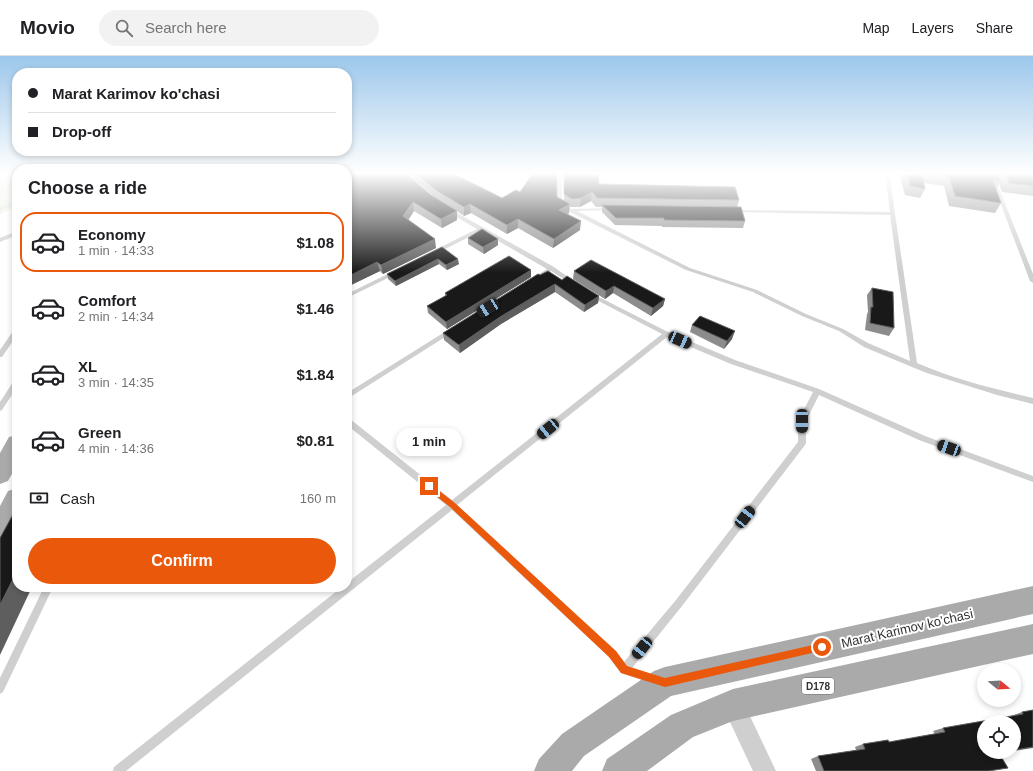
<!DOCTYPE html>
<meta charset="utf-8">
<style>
:root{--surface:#fff;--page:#f2f2f2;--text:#202124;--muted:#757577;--line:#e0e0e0;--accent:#ea580c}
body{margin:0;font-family:Helvetica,sans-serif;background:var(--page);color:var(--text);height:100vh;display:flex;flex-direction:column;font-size:15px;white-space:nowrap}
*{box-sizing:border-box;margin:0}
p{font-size:13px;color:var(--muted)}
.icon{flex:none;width:22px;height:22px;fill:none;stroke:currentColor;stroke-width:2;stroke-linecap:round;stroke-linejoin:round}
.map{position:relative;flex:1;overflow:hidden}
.side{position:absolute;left:12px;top:108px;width:340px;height:428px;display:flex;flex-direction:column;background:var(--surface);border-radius:16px;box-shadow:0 2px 6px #0003}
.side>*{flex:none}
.top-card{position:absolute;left:12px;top:12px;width:340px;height:88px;border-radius:16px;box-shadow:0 2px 6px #0003;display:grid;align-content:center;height:88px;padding:0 16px;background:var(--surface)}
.needle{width:26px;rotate:108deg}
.buttons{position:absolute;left:977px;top:607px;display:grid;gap:8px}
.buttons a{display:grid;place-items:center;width:44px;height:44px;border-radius:50%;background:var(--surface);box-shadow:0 2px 6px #0003;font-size:20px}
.end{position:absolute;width:18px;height:18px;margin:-9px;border:5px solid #ea580c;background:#fff;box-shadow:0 0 0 2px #fff}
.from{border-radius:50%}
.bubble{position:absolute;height:28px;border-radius:14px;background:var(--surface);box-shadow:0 2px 6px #0003;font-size:13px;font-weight:700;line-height:28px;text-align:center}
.car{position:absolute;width:12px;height:24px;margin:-12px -6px;border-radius:5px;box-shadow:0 0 3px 1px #0007;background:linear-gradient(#222 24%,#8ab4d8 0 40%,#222 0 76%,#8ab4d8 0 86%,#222 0)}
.top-card b{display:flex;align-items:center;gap:14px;height:38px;font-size:15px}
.top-card b+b{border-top:1px solid var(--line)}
.top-card i{width:10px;height:10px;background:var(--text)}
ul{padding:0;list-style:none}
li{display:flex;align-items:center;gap:12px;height:60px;margin:0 8px 6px;padding:0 8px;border:2px solid transparent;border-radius:16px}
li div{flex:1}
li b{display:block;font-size:15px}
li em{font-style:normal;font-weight:700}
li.selected{border-color:var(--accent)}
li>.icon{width:36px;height:36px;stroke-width:1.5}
h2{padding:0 16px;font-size:18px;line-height:48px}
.pay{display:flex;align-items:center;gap:10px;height:44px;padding:0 16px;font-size:15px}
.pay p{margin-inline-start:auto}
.button{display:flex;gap:8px;margin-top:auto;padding:8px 16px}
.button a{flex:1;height:46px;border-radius:24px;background:var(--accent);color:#fff;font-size:16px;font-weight:700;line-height:46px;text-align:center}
header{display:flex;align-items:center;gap:24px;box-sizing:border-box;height:56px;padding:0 20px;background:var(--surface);border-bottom:1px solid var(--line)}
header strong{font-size:19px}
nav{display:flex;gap:22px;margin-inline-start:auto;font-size:14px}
.search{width:280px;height:36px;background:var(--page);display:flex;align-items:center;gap:10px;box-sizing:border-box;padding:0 14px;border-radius:22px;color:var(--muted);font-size:15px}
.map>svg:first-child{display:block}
.green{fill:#e8efdf}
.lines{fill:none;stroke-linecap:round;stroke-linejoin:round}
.path{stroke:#cfcfcf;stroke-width:2;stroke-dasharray:1.5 1.5;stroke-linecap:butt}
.service{fill:#cfcfcf;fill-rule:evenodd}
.minor{fill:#cfcfcf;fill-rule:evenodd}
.primary{fill:#aaa;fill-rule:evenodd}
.wall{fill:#8c8c8c}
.shaded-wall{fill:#5e5e5e}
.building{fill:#191919;stroke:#5e5e5e}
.route{fill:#ea580c}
.labels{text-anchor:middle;stroke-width:4;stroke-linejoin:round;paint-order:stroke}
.shield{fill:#fff;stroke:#707070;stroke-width:1}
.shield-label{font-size:10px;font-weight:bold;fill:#323232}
.near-street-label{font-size:13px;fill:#323232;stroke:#fff}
</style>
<header>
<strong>Movio</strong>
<div class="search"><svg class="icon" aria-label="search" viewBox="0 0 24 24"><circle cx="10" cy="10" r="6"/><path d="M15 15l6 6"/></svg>Search here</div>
<nav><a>Map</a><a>Layers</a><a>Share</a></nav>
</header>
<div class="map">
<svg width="1033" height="715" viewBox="0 0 1033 715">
<rect width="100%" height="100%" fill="#fff"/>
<path class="green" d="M0,117H17V151L0,158Z"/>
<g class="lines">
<path class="path" d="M0,153L17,146"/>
<path class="service" d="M558,117H562V148L571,153L612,152V153L610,154L577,155L690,212L757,234L806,258L843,273L868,287L910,305L890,159L733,156L731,155L733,154L890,156L885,117H889L917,307C954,323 994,333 1033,342V348L997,339L927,317L912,311L864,291L839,275L802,260L753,236L686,214L558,150Z
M989,117H993L1033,218V227L1030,225Z
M448,154H452L554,211L575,226L574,227H570L551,215L534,226H530V224L547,213L481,175L437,197H433V195L477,173L448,156Z
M17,175V179L0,186V182Z
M396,214L398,215V217L347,242V238Z
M591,237L668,276L735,304L819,333L925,380L1033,420V426L919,384L819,339L806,365V387L805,389L682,550L632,612L657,620L659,623L657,626L654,628L621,617L609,601L452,454L126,715H113L114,711L342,531H347V527L446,449L347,369V362L350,363L452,444L662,278L589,240V238ZM667,281L731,308L813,336L798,365V386L676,544L624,606L615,595L457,449Z
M17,274V279L2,301H0V294L13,275Z
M448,274H450L453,276L347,343V337Z
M15,323H17V331L2,354L0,355V346Z
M44,531H53L3,636L0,638V622Z"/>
<path class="minor" d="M733,638L741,641L776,715H753L722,649L725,641Z"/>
<path class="primary" d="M17,379V409L8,425L0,428V397L9,381Z
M17,432V468L9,483L0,487V450L8,435Z
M1033,530V558L671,640L584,700L572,715H534L539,703L562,678L654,615L665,611Z
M1033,568V598L733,665L693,681L647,715H602L607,703L671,659L733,633Z"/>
</g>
<path class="wall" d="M347,117H405L431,139L437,143L406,117H452L502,142L520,136L532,120L524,118V117H557V141L564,145V117H598L599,128L739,144L737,151L745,165L743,172L662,171V170L615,169L602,156V151H596L591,145L580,151H571L569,150V157L568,158L580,174L553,192L518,172L507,178L471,157L464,160L457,155V164L442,172L414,155L408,164L436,192L383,218L380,215L347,231Z
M899,117H1033V140L1002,136L999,128L996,132L1001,147L995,157L949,150L944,130L924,127L925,133L920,142L905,139Z
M468,182L498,183V189L484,198L468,188Z
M442,191L459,208L447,214L439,208L396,230L388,223L387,218Z
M531,214V221L447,273L428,257L427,250L445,240V237Z
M574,215L665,243L663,250L651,260L613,237L605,243L573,223Z
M540,219L562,224L599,240L598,247L584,256L555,236L501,268L460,297L444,284L443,277Z
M872,232L894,272L889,280L865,274L867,258L868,256L867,239Z
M692,269L732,283L724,293L690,276Z
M1033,654V692L1014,695V666L984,696H1009L999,698L1008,712L991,715H816L811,703L818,700L856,694L855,691L863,688L889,686L935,678L933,675L943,672L1011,660L1022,656Z"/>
<path class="shaded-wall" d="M592,136L591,145L580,151L581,142Z
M413,146L414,155L405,169L403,160Z
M470,148L471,157L464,160V151Z
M570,148L569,157L559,163V154Z
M457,155V164L442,172L441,163Z
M518,163V172L507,178V169Z
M581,165L580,174L553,192L554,183Z
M435,183L436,192L383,218L381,209Z
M498,183V189L484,198L483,191Z
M438,203L439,208L396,230L395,225Z
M458,203L459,208L447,214L446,209Z
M377,206L380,215L347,231V221Z
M531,214V221L447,273L446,266Z
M555,228V236L501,268L460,297L459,289L500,261Z
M614,230L613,237L605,243L606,235Z
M599,240L598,247L584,256L585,249Z
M665,243L663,250L651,260L653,252Z
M735,275L732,283L724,293L727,285Z
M17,515V531H32L0,599V549Z"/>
<path class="building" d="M347,117L380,118L386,117H405L431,139L457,155L441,163L413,146L403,160L435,183L381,209L377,206L347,221V132L350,130L347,131Z
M415,117H452L502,142L516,134L520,136L533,117H557V141L570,148L559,154L581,165L554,183L518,163L507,169L470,148L464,151L437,135Z
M564,117H598L599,128L735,131L739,144L597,142L592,136L581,142L572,143L564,138Z
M907,117H922L925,133L910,130Z
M924,117H997L1001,125L993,124L1001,147L955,140L949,121Z
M1005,117H1033V130L1009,127Z
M602,149L741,151L745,165L664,164V162H616Z
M482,173L498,183L483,191L468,182Z
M442,191L458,203L446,209L438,203L395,225L387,218Z
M509,200L531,214L446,266L427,250L447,239L445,237Z
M591,204L665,243L653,252L614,230L606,235L574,215Z
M548,215L562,224L567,220L599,240L585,249L555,228L500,261L459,289L443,277L538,218L540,219Z
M872,232L893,236L894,272L870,267L871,251H873Z
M700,260L735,275L727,285L692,269Z
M17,451V515L0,549V482Z
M1033,654V691L1014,694V666H984V696H1005L999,697L1008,712L988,715H824L818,700L865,693L863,688L888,684L889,686L945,676L943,672L1023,658L1022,656Z"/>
<linearGradient id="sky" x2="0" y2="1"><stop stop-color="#9cc7eb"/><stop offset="0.54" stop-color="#fff"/><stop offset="1" stop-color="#fff" stop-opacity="0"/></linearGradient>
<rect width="1033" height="217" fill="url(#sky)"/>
<path class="route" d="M429,427L455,447L616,595L627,610L665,622L822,587L825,588L826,591L825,594L665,631L621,617L609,601L450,451L426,432L425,430Z"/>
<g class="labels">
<rect class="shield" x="802" y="622" width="32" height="16" rx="3"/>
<g class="shield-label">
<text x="818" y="634">D178</text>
</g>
<g class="near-street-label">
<text transform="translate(907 572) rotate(-13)" y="5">Marat Karimov ko'chasi</text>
</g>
</g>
</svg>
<div class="buttons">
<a><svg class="needle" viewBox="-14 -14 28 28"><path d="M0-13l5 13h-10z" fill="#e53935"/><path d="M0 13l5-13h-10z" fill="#757577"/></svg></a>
<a><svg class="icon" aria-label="locate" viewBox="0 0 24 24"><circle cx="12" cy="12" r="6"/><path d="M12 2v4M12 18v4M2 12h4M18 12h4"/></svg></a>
</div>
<i class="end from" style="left:822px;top:591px"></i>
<i class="end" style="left:429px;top:430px"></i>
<div class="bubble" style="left:396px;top:372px;width:66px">1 min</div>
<i class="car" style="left:488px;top:252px;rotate:238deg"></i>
<i class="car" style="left:680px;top:284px;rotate:114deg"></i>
<i class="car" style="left:802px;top:365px;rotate:180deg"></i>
<i class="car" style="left:548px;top:373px;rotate:231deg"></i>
<i class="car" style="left:949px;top:392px;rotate:290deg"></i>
<i class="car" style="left:745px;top:461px;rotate:38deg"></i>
<i class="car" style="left:642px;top:592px;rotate:219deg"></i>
<div class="top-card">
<b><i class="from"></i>Marat Karimov ko'chasi</b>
<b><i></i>Drop-off</b>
</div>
<section class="side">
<h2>Choose a ride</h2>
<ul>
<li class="selected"><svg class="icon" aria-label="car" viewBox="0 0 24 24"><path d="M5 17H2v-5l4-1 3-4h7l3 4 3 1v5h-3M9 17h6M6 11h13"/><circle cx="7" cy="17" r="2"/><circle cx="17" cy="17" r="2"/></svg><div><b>Economy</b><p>1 min · 14:33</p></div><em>$1.08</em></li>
<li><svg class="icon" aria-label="car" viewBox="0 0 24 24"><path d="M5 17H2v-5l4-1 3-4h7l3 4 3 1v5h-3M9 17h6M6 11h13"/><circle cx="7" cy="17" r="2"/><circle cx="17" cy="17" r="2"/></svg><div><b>Comfort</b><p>2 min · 14:34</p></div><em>$1.46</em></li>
<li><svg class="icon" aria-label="car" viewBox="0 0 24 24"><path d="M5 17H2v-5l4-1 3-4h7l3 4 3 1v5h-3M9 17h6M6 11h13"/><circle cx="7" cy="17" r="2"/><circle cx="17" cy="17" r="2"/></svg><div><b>XL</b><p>3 min · 14:35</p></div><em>$1.84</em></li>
<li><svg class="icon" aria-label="car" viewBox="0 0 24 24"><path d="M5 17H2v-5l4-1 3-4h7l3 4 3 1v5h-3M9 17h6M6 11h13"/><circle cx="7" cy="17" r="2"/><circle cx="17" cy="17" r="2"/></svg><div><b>Green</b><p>4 min · 14:36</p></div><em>$0.81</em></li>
</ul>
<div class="pay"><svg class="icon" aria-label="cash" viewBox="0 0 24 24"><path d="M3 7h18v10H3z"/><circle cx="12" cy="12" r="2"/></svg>Cash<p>160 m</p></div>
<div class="button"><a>Confirm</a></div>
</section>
</div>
